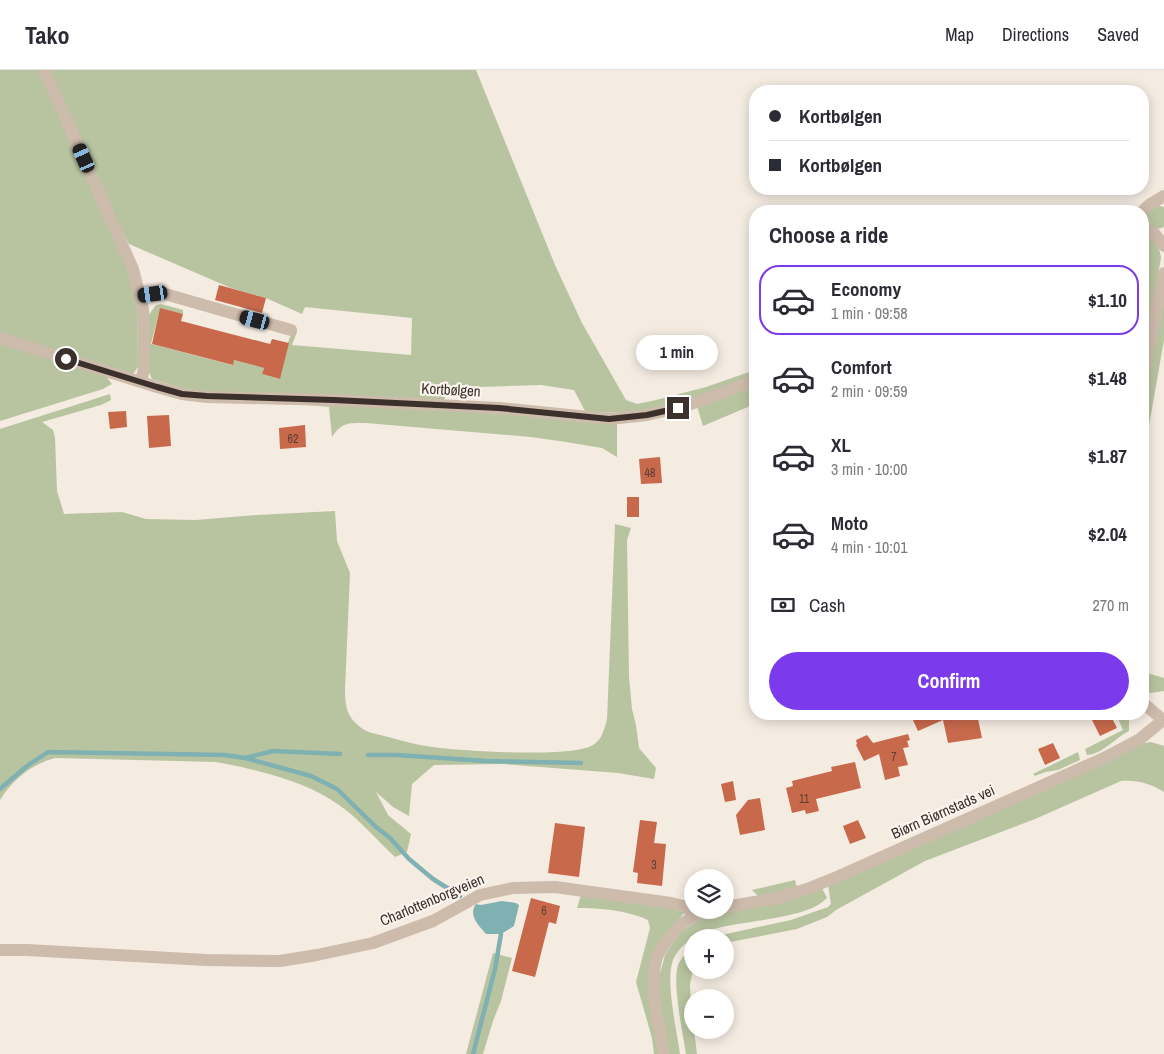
<!DOCTYPE html>
<meta charset="utf-8">
<style>
:root{--surface:#fff;--page:#f2f2f3;--text:#2b2b33;--muted:#7c7c81;--line:#e1e1e2;--accent:#7c3aed}
body{margin:0;font-family:"Archivo Narrow",sans-serif;background:var(--page);color:var(--text);height:100vh;display:flex;flex-direction:column;font-size:19px;white-space:nowrap}
*{box-sizing:border-box;margin:0}
p{font-size:16px;color:var(--muted)}
.icon{flex:none;width:28px;height:28px;fill:none;stroke:currentColor;stroke-width:2;stroke-linecap:round;stroke-linejoin:round}
.map{position:relative;flex:1;overflow:hidden}
.panel{position:absolute;left:749px;top:135px;width:400px;height:515px;display:flex;flex-direction:column;background:var(--surface);border-radius:20px;box-shadow:0 2px 12px #0003}
.panel>*{flex:none}
.hud{position:absolute;left:749px;top:15px;width:400px;height:110px;border-radius:20px;box-shadow:0 2px 12px #0003;display:grid;align-content:center;height:110px;padding:0 20px;background:var(--surface)}
.buttons{position:absolute;left:684px;top:799px;display:grid;gap:10px}
.buttons a{display:grid;place-items:center;width:50px;height:50px;border-radius:50%;background:var(--surface);box-shadow:0 2px 12px #0003;font-size:25px}
.end{position:absolute;width:22px;height:22px;margin:-11px;border:6px solid #3b302b;background:#fff;box-shadow:0 0 0 2px #fff}
.from{border-radius:50%}
.bubble{position:absolute;height:35px;border-radius:18px;background:var(--surface);box-shadow:0 2px 12px #0003;font-size:16px;font-weight:700;line-height:35px;text-align:center}
.car{position:absolute;width:15px;height:30px;margin:-15px -8px;border-radius:6px;box-shadow:0 0 4px 1px #0007;background:linear-gradient(#222 24%,#8ab4d8 0 40%,#222 0 76%,#8ab4d8 0 86%,#222 0)}
.hud b{display:flex;align-items:center;gap:18px;height:48px;font-size:19px}
.hud b+b{border-top:1px solid var(--line)}
.hud i{width:12px;height:12px;background:var(--text)}
ul{padding:0;list-style:none}
li{display:flex;align-items:center;gap:15px;height:70px;margin:0 10px 8px;padding:0 10px;border:2px solid transparent;border-radius:20px}
li div{flex:1}
li b{display:block;font-size:19px}
li em{font-style:normal;font-weight:700}
li.current{border-color:var(--accent)}
li>.icon{width:45px;height:45px;stroke-width:1.5}
h2{padding:0 20px;font-size:22px;line-height:60px}
.pay{display:flex;align-items:center;gap:12px;height:55px;padding:0 20px;font-size:19px}
.pay p{margin-inline-start:auto}
.primary-button{display:flex;gap:10px;margin-top:auto;padding:10px 20px}
.primary-button a{flex:1;height:58px;border-radius:30px;background:var(--accent);color:#fff;font-size:20px;font-weight:700;line-height:58px;text-align:center}
header{display:flex;align-items:center;gap:30px;box-sizing:border-box;height:70px;padding:0 25px;background:var(--surface);border-bottom:1px solid var(--line)}
header strong{font-size:24px}
nav{display:flex;gap:28px;margin-inline-start:auto;font-size:18px}
.map>svg:first-child{display:block}
.green{fill:#b8c4a0}
.water{fill:#7fb0b2}
.lines{fill:none;stroke-linecap:round;stroke-linejoin:round}
.stream{stroke:#7fb0b2;stroke-width:4.5}
.building{fill:#c8694b}
.minor{stroke:#cdbbac;stroke-width:12}
.route{stroke:#3b302b;stroke-width:6}
.labels{text-anchor:middle;stroke-width:4.5;stroke-linejoin:round;paint-order:stroke}
.number-label{font-size:12px;fill:#5e3e33}
.street-label{font-size:15px;fill:#3b302b;stroke:#fbf5ee}
</style>
<header>
<strong>Tako</strong>
<nav><a>Map</a><a>Directions</a><a>Saved</a></nav>
</header>
<div class="map">
<svg width="1164" height="984" viewBox="0 0 1164 984">
<rect width="100%" height="100%" fill="#f4ebe1"/>
<path class="green" d="M0,0H41L120,176L137,227L138,297L133,304L0,264Z
M47,0H476L555,195L582,253L626,330L637,334L656,330L706,317L755,300V306L709,324L637,342L586,343L574,320L541,315L449,318L447,319L444,331L197,323L152,309L149,302L147,247L156,235L161,234L183,240V244L160,239L151,274L232,295L234,290L264,298L262,304L279,309L289,269L293,262H297L292,275L411,285L412,248L305,237L302,244L266,228L231,218L129,174L113,145Z
M1156,135L1164,137V157C1153,162 1145,154 1147,143Z
M1143,163C1153,168 1160,176 1161,188L1143,285Z
M1164,220V270L1143,390V332Z
M0,272L105,305L112,314L103,319L0,351Z
M755,315V334L703,356L697,336Z
M110,324L111,330L101,335L42,352L53,360L55,368L57,421L64,444L122,442L146,449L196,450L257,445L335,441L337,471L350,503L345,619C345,637 347,648 363,659C368,663 378,664 384,666C403,671 421,676 440,678C467,681 573,688 593,675C602,670 604,659 607,650L615,454L631,458L627,470L629,607L632,639L636,655L639,678L656,698L654,709L618,703L503,694L434,695L412,714L409,746L393,737L376,722L388,745L411,764L407,782L395,787C378,771 358,748 339,735C306,711 255,699 216,692L55,688C32,694 12,710 0,730V359Z
M307,335L397,336L617,353V387L602,378L566,372L531,367L366,353C348,353 342,352 332,367L329,337Z
M1142,600L1147,603L1164,608V621L1151,623L1143,620Z
M1116,644H1129V661C1115,668 1103,684 1087,685L1085,679L1123,660Z
M1151,672L1164,676V722C1149,713 1138,710 1121,711L1035,749L925,791L836,840L827,847L797,859L725,873V868H708L791,850L828,837L831,834L828,815L1145,673Z
M1078,682L1080,690L1058,700L1045,702L1035,706L1033,704Z
M795,810L797,818L759,827L752,820Z
M822,818L827,828C817,839 798,843 785,846C759,852 732,853 707,861C693,866 679,876 673,890C665,911 677,961 680,984H669L661,944L658,911L665,885L678,864L703,847L738,840Z
M581,825L668,835L684,843L656,878L659,984H654L652,968L636,912L650,858L648,850C626,840 600,838 577,838Z
M692,877L693,900L690,914L692,960H694L697,984H686C683,964 672,913 678,895C681,888 687,882 692,877Z
M493,883L512,888L501,931L493,951L483,984H466Z"/>
<path class="water" d="M502,831L516,833L519,835L514,856L501,864H486C478,855 468,845 476,834L481,835Z"/>
<g class="lines">
<path class="stream" d="M368,685H397L486,691L581,693
M245,688L273,681L340,684
M0,719L27,696L48,682L225,685L245,688L311,706L337,719L376,757L390,768L409,789L433,809L460,826
M473,984L495,899L501,864"/>
</g>
<path class="building" d="M219,215L266,228L262,243L215,230Z
M160,238L183,244L181,251L270,274L272,269L289,273L280,309L262,304L264,298L234,290L233,295L152,274Z
M126,341L127,357L110,359L108,342Z
M169,345L171,376L149,378L147,346Z
M305,355L306,377L280,379L279,358Z
M660,387L662,413L641,414L639,389Z
M627,427H639V447H627Z
M921,644H977L982,668L948,673L943,650L918,661L912,648Z
M1089,644H1110L1117,658L1100,666Z
M908,664L910,670L907,671L909,677L903,678L908,695L898,697L900,706L885,710L879,684L864,691L856,675L857,674L856,670L867,665L873,673Z
M1053,673L1060,688L1045,695L1038,679Z
M855,692L861,718L816,729L819,741L806,744L805,740L792,743L786,718L793,716L792,711L832,701L831,697Z
M733,711L736,730L725,732L721,714Z
M760,728L765,760L740,765L736,745L748,730Z
M640,750L657,752L654,773L666,774L662,816L637,813L638,803L633,802Z
M858,750L866,768L850,774L843,756Z
M555,753L585,757L579,807L548,803Z
M531,828L560,836L556,854L549,852L535,907L512,901Z"/>
<g class="lines">
<path class="minor" d="M44,0L133,199L143,239L144,298L141,312
M1142,142L1149,135L1164,126
M1142,158L1155,164L1164,176
M141,226L165,224L291,260
M0,268L157,317L182,324L207,327L334,330L499,338L609,349L647,345L678,338L712,327L755,310
M1142,312L1164,203
M1142,632L1163,650
M725,837L778,828L807,819L837,807L1104,688L1140,669L1163,650
M0,880H27L206,890L280,891L317,885L373,873L433,851L480,825L513,818L555,817L671,833L683,836L696,844
M664,984C659,955 648,916 657,887C660,880 665,874 669,867C680,853 693,845 710,840"/>
</g>
<g class="lines">
<path class="route" d="M66,289L157,317L182,324L207,326L334,330L499,338L609,349L647,345L678,338"/>
</g>
<g class="labels">
<g class="number-label">
<text x="293" y="373">62</text>
<text x="650" y="407">48</text>
<text x="894" y="691">7</text>
<text x="804" y="733">11</text>
<text x="654" y="799">3</text>
<text x="544" y="845">6</text>
</g>
<g class="street-label">
<text transform="translate(451 320) rotate(3)" y="5">Kortbølgen</text>
<text transform="translate(943 742) rotate(-24)" y="5">Biørn Biørnstads vei</text>
<text transform="translate(432 830) rotate(-23)" y="5">Charlottenborgveien</text>
</g>
</g>
</svg>
<div class="buttons">
<a><svg class="icon" aria-label="layers" viewBox="0 0 24 24"><path d="M12 4l9 5-9 5-9-5zM3 14l9 5 9-5"/></svg></a>
<a>+</a>
<a>−</a>
</div>
<i class="end from" style="left:66px;top:289px"></i>
<i class="end" style="left:678px;top:338px"></i>
<div class="bubble" style="left:636px;top:265px;width:82px">1 min</div>
<i class="car" style="left:84px;top:88px;rotate:336deg"></i>
<i class="car" style="left:153px;top:224px;rotate:262deg"></i>
<i class="car" style="left:255px;top:250px;rotate:285deg"></i>
<div class="hud">
<b><i class="from"></i>Kortbølgen</b>
<b><i></i>Kortbølgen</b>
</div>
<section class="panel">
<h2>Choose a ride</h2>
<ul>
<li class="current"><svg class="icon" aria-label="car" viewBox="0 0 24 24"><path d="M5 17H2v-5l4-1 3-4h7l3 4 3 1v5h-3M9 17h6M6 11h13"/><circle cx="7" cy="17" r="2"/><circle cx="17" cy="17" r="2"/></svg><div><b>Economy</b><p>1 min · 09:58</p></div><em>$1.10</em></li>
<li><svg class="icon" aria-label="car" viewBox="0 0 24 24"><path d="M5 17H2v-5l4-1 3-4h7l3 4 3 1v5h-3M9 17h6M6 11h13"/><circle cx="7" cy="17" r="2"/><circle cx="17" cy="17" r="2"/></svg><div><b>Comfort</b><p>2 min · 09:59</p></div><em>$1.48</em></li>
<li><svg class="icon" aria-label="car" viewBox="0 0 24 24"><path d="M5 17H2v-5l4-1 3-4h7l3 4 3 1v5h-3M9 17h6M6 11h13"/><circle cx="7" cy="17" r="2"/><circle cx="17" cy="17" r="2"/></svg><div><b>XL</b><p>3 min · 10:00</p></div><em>$1.87</em></li>
<li><svg class="icon" aria-label="car" viewBox="0 0 24 24"><path d="M5 17H2v-5l4-1 3-4h7l3 4 3 1v5h-3M9 17h6M6 11h13"/><circle cx="7" cy="17" r="2"/><circle cx="17" cy="17" r="2"/></svg><div><b>Moto</b><p>4 min · 10:01</p></div><em>$2.04</em></li>
</ul>
<div class="pay"><svg class="icon" aria-label="cash" viewBox="0 0 24 24"><path d="M3 7h18v10H3z"/><circle cx="12" cy="12" r="2"/></svg>Cash<p>270 m</p></div>
<div class="primary-button"><a>Confirm</a></div>
</section>
</div>
